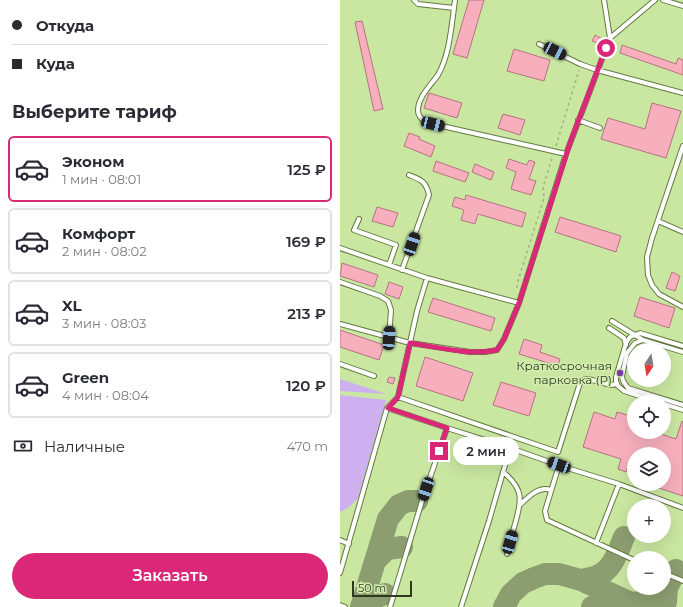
<!DOCTYPE html>
<html lang="ru">
<meta charset="utf-8">
<style>
:root{--surface:#fff;--page:#f7f7f7;--text:#2b2b33;--muted:#7c7c81;--line:#e1e1e2;--accent:#db2777}
body{margin:0;font-family:Montserrat,sans-serif;background:var(--page);color:var(--text);height:100vh;display:flex;flex-direction:column;font-size:15px;white-space:nowrap}
*{box-sizing:border-box;margin:0}
p{font-size:13px;color:var(--muted)}
.icon{flex:none;width:22px;height:22px;fill:none;stroke:currentColor;stroke-width:2;stroke-linecap:round;stroke-linejoin:round}
.map{position:relative;flex:1;overflow:hidden}
.details{display:flex;flex-direction:column;background:var(--surface);width:340px}
.details>*{flex:none}
.guide{display:grid;align-content:center;height:88px;padding:0 12px;background:var(--surface)}
.needle{width:26px;rotate:191deg}
.tools{position:absolute;left:287px;top:343px;display:grid;gap:8px}
.tools a{display:grid;place-items:center;width:44px;height:44px;border-radius:50%;background:var(--surface);box-shadow:0 4px 16px #0002;font-size:20px}
.scale{position:absolute;left:12px;bottom:10px;width:60px;box-sizing:border-box;padding-left:4px;border:2px solid #2f3920;border-top:0;font-size:11px;line-height:14px;white-space:nowrap;color:#2f3920;-webkit-text-stroke:3px #d3edaf;paint-order:stroke}
.end{position:absolute;width:18px;height:18px;margin:-9px;border:5px solid #db2777;background:#fff;box-shadow:0 0 0 2px #fff}
.from{border-radius:50%}
.bubble{position:absolute;height:28px;border-radius:14px;background:var(--surface);box-shadow:0 4px 16px #0002;font-size:13px;font-weight:600;line-height:28px;text-align:center}
.car{position:absolute;width:12px;height:24px;margin:-12px -6px;border-radius:5px;box-shadow:0 0 3px 1px #0007;background:linear-gradient(#222 24%,#8ab4d8 0 40%,#222 0 76%,#8ab4d8 0 86%,#222 0)}
.guide b{display:flex;align-items:center;gap:14px;height:38px;font-size:15px}
.guide b+b{border-top:1px solid var(--line)}
.guide i{width:10px;height:10px;background:var(--text)}
ul{padding:0;list-style:none}
li{display:flex;align-items:center;gap:12px;height:66px;margin:0 8px 6px;padding:0 4px;border:2px solid var(--line);border-radius:6px}
li div{flex:1}
li b{display:block;font-size:15px}
li em{font-style:normal;font-weight:600}
li.current{border-color:var(--accent)}
li>.icon{width:36px;height:36px;stroke-width:1.5}
h2{padding:0 12px;font-size:18px;line-height:48px}
.pay{display:flex;align-items:center;gap:10px;height:44px;padding:0 12px;font-size:15px}
.pay p{margin-inline-start:auto}
.action{display:flex;gap:8px;margin-top:auto;padding:8px 12px}
.action a{flex:1;height:46px;border-radius:24px;background:var(--accent);color:#fff;font-size:16px;font-weight:600;line-height:46px;text-align:center}
main{display:flex;flex:1;min-height:0}
.map>svg:first-child{display:block}
.built{fill:#cae7a1;fill-rule:evenodd}
.green{fill:#ceaff0}
.lines{fill:none;stroke-linecap:round;stroke-linejoin:round}
.taxiway{stroke:#8c9e70;stroke-width:22}
.building{fill:#f7afbd;stroke:#b77381}
.lane-casing{stroke:#62793f;stroke-width:6}
.path{stroke:#a0b583;stroke-width:1.5;stroke-dasharray:3 3;stroke-linecap:butt}
.lane{stroke:#fff;stroke-width:4}
.route{stroke:#db2777;stroke-width:5}
.poi-dot{fill:#7d3cb0;stroke:#d3edaf;stroke-width:1.5}
.labels{text-anchor:middle;stroke-width:3;stroke-linejoin:round;paint-order:stroke}
.poi-label{font-size:12px;fill:#2f3920;stroke:#d3edaf;text-anchor:end}
</style>
<main>
<section class="details">
<div class="guide">
<b><i class="from"></i>Откуда</b>
<b><i></i>Куда</b>
</div>
<h2>Выберите тариф</h2>
<ul>
<li class="current"><svg class="icon" aria-label="car" viewBox="0 0 24 24"><path d="M5 17H2v-5l4-1 3-4h7l3 4 3 1v5h-3M9 17h6M6 11h13"/><circle cx="7" cy="17" r="2"/><circle cx="17" cy="17" r="2"/></svg><div><b>Эконом</b><p>1 мин · 08:01</p></div><em>125 ₽</em></li>
<li><svg class="icon" aria-label="car" viewBox="0 0 24 24"><path d="M5 17H2v-5l4-1 3-4h7l3 4 3 1v5h-3M9 17h6M6 11h13"/><circle cx="7" cy="17" r="2"/><circle cx="17" cy="17" r="2"/></svg><div><b>Комфорт</b><p>2 мин · 08:02</p></div><em>169 ₽</em></li>
<li><svg class="icon" aria-label="car" viewBox="0 0 24 24"><path d="M5 17H2v-5l4-1 3-4h7l3 4 3 1v5h-3M9 17h6M6 11h13"/><circle cx="7" cy="17" r="2"/><circle cx="17" cy="17" r="2"/></svg><div><b>XL</b><p>3 мин · 08:03</p></div><em>213 ₽</em></li>
<li><svg class="icon" aria-label="car" viewBox="0 0 24 24"><path d="M5 17H2v-5l4-1 3-4h7l3 4 3 1v5h-3M9 17h6M6 11h13"/><circle cx="7" cy="17" r="2"/><circle cx="17" cy="17" r="2"/></svg><div><b>Green</b><p>4 мин · 08:04</p></div><em>120 ₽</em></li>
</ul>
<div class="pay"><svg class="icon" aria-label="cash" viewBox="0 0 24 24"><path d="M3 7h18v10H3z"/><circle cx="12" cy="12" r="2"/></svg>Наличные<p>470 m</p></div>
<div class="action"><a>Заказать</a></div>
</section>
<div class="map">
<svg width="343" height="607" viewBox="0 0 343 607">
<rect width="100%" height="100%" fill="#d3edaf"/>
<path class="built" d="M0,0H343V607H0ZM294,350H324V380H294ZM294,402H324V432H294ZM294,454H324V484H294ZM294,506H324V536H294ZM294,558H324V588H294Z"/>
<path class="green" d="M0,379L46,394L0,391Z
M0,395L46,400L18,498L9,507L0,512Z"/>
<g class="lines">
<path class="taxiway" d="M35,561L47,549L62,547
M241,580C246,579 252,578 257,576C273,570 278,551 284,537
M326,602L327,588L336,570
M292,603L310,601L318,598L327,588
M21,607L48,519L59,505L68,501H77
M22,607L29,600L45,594
M164,607L171,594L183,583L194,578L205,574H219L241,580L300,607
M252,607C263,601 272,600 284,600"/>
</g>
<path class="building" d="M129,0H144L127,58L113,54Z
M22,21L43,109L34,111L15,22Z
M255,35L264,40L262,45L252,41Z
M282,45L336,64L338,58L343,60V75L280,53Z
M174,49L210,60L204,81L167,71Z
M89,93L122,103L117,118L84,108Z
M312,103L341,111L326,158L261,139L268,118L305,129Z
M163,114L185,120L180,135L158,128Z
M69,133L80,137L79,139L95,146L91,157L64,146Z
M169,159L187,165L189,160L195,162L189,179L196,181L191,195L171,189L176,172L166,168Z
M96,161L129,173L125,182L93,171Z
M135,164L154,172L151,180L132,172Z
M126,195L186,213L182,227L138,214L135,224L121,220L124,210L112,206L115,197L125,200Z
M37,207L58,213L53,227L32,221Z
M220,217L281,236L276,252L215,232Z
M2,263L38,275L34,287L0,276Z
M332,272L340,276L335,291L326,288Z
M49,282L63,287L59,299L45,294Z
M300,297L335,308L329,328L294,316Z
M93,298L155,318L151,331L88,312Z
M0,330L44,345L39,360L0,347Z
M184,339L202,345L200,352L220,359L218,366L179,354Z
M85,357L133,373L123,401L76,386Z
M49,377L55,378L53,384L47,382Z
M161,382L196,393L189,416L153,405Z
M254,412L275,419L277,412L294,417L292,425H294V432H315L336,439L342,421L343,422V496L310,485V484H324V454H294V464L289,462L286,472L278,469L281,459L243,447Z"/>
<g class="lines">
<g class="lane-casing">
<path id="lane" d="M74,0L78,4L114,8C111,30 109,56 98,75C91,85 78,97 78,110C78,119 85,121 93,124L226,154
M323,0L343,6
M114,8L115,0
M270,38L315,0
M199,44L240,64L257,70L343,93
M238,120L260,128
M343,146L312,238L307,257L308,275L312,285L319,294L343,307
M19,219L14,230L56,245L49,265
M318,221L343,232
M0,248L87,278L179,303
M62,270L89,195C86,181 81,180 69,175
M0,282L40,296L48,301L51,310L49,338
M272,321L303,340
M0,324L70,343L130,352H145L157,350L164,339L179,303L226,154L270,38L264,0
M269,328L284,338L286,345
M343,352L303,340L295,343L287,353L282,376L283,381L288,388L343,405
M0,364L34,376
M58,397L218,452L240,383L245,379H248L271,385L277,384
M318,402L284,391L278,386L276,381V377L286,343L290,337L300,333L343,346
M324,404L343,410
M47,408L107,428L170,448L224,467L279,484L343,508
M219,465L205,511L207,520L294,560
M163,472C184,489 182,500 175,524C172,534 170,544 167,554
M181,504C189,496 199,486 211,490
M0,540L9,544
M256,543L279,484
M0,573L47,408L58,397L77,311L87,278
M324,573L343,581
M0,605L5,607
M50,607L82,501L107,428
M121,607L149,521L170,448"/>
</g>
<path class="path" d="M216,146L239,70
M177,288V284L204,198L203,187L212,158"/>
<use href="#lane" class="lane"/>
</g>
<g class="lines">
<path class="route" d="M99,451L107,428L48,408L58,397L70,343C98,347 129,356 157,350L164,339L179,303L230,143L266,48"/>
</g>
<circle class="poi-dot" cx="280" cy="373" r="4"/>
<g class="labels">
<g class="poi-label">
<text x="272" y="370">Краткосрочная<tspan x="272" dy="14">парковка (P)</tspan></text>
</g>
</g>
</svg>
<div class="tools">
<a><svg class="needle" viewBox="-14 -14 28 28"><path d="M0-13l5 13h-10z" fill="#e53935"/><path d="M0 13l5-13h-10z" fill="#7c7c81"/></svg></a>
<a><svg class="icon" aria-label="locate" viewBox="0 0 24 24"><circle cx="12" cy="12" r="6"/><path d="M12 2v4M12 18v4M2 12h4M18 12h4"/></svg></a>
<a><svg class="icon" aria-label="layers" viewBox="0 0 24 24"><path d="M12 4l9 5-9 5-9-5zM3 14l9 5 9-5"/></svg></a>
<a>+</a>
<a>−</a>
</div>
<div class="scale">50 m</div>
<i class="end from" style="left:266px;top:48px"></i>
<i class="end" style="left:99px;top:451px"></i>
<div class="bubble" style="left:113px;top:437px;width:66px">2 мин</div>
<i class="car" style="left:215px;top:51px;rotate:116deg"></i>
<i class="car" style="left:93px;top:124px;rotate:104deg"></i>
<i class="car" style="left:72px;top:244px;rotate:19deg"></i>
<i class="car" style="left:49px;top:338px;rotate:4deg"></i>
<i class="car" style="left:219px;top:465px;rotate:290deg"></i>
<i class="car" style="left:86px;top:489px;rotate:198deg"></i>
<i class="car" style="left:170px;top:542px;rotate:16deg"></i>
</div>
</main>
